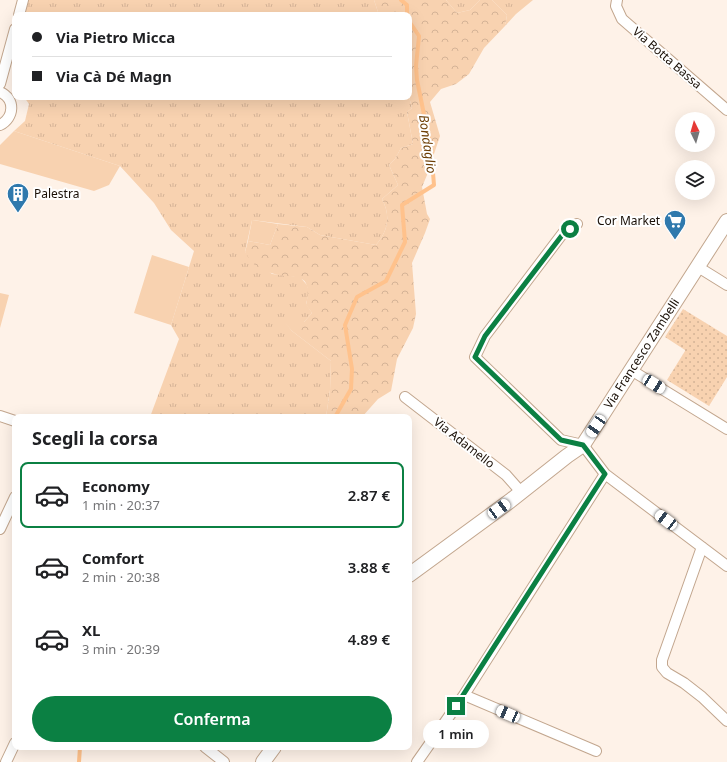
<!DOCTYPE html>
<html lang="it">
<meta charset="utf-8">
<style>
:root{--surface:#fff;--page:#f2f2f2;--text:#202124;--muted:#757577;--line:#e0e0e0;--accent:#0b8043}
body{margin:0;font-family:"Noto Sans",sans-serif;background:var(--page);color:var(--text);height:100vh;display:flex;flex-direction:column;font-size:15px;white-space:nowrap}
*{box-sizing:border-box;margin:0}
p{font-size:13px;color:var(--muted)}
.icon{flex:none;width:22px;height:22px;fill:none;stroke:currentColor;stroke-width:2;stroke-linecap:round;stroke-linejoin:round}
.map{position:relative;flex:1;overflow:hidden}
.side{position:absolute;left:12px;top:414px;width:400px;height:336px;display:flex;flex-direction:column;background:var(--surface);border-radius:8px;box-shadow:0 4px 16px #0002}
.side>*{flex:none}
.top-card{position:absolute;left:12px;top:12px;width:400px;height:88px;border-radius:8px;box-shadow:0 4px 16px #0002;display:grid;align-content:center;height:88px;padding:0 20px;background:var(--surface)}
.needle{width:26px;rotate:355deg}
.buttons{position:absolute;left:675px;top:112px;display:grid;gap:8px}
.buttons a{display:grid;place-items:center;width:40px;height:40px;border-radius:50%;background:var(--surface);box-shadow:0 4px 16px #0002;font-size:20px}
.end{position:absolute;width:18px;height:18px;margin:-9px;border:5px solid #0b8043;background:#fff;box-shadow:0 0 0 2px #fff}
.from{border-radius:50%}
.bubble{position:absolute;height:28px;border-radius:14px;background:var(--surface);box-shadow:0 4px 16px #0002;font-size:13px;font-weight:600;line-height:28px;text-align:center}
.car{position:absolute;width:12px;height:24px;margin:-12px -6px;border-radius:5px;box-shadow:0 0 3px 1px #0007;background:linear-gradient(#fff 24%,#345 0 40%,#fff 0 76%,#345 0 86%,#fff 0)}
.top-card b{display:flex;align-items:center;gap:14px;height:38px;font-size:15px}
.top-card b+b{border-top:1px solid var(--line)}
.top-card i{width:10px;height:10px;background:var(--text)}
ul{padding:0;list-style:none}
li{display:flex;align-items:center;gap:12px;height:66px;margin:0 8px 6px;padding:0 12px;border:2px solid transparent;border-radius:8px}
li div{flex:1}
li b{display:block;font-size:15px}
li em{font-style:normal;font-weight:600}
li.current{border-color:var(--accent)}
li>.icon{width:36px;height:36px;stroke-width:1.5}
h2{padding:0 20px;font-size:18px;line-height:48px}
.action{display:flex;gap:8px;margin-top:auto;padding:8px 20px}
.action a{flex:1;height:46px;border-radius:24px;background:var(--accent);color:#fff;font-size:16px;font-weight:600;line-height:46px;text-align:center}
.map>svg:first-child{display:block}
.grass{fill:url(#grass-tufts)}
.forest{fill:url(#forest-crowns)}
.park{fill:url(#park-dots)}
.garden{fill:#f8d2b0}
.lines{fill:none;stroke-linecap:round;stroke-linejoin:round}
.stream{stroke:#ffc28c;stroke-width:4}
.street-casing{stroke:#c2a68e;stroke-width:12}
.secondary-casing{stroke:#c2a68e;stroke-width:16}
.street{stroke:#fff;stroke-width:10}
.secondary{stroke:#fff;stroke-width:14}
.route{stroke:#0b8043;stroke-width:5}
.labels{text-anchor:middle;stroke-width:4;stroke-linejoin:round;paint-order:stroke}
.street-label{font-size:12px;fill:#190f06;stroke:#fff}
.poi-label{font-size:12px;fill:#190f06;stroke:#fff;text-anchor:start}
.water-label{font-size:13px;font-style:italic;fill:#6e3f05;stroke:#fff}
</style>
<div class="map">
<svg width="727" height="762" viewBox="0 0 727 762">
<defs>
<pattern id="grass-tufts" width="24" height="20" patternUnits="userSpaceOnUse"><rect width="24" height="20" fill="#f8d2b0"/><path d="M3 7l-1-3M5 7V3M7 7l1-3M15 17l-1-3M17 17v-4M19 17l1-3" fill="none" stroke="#d4b396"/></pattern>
<pattern id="forest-crowns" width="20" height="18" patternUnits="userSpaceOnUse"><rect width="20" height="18" fill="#f8d2b0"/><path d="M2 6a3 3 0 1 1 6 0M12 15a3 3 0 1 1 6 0" fill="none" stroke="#d4b396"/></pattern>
<pattern id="park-dots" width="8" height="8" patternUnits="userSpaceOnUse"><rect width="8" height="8" fill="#f8d2b0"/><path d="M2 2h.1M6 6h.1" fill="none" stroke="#d4b396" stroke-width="1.8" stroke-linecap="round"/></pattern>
</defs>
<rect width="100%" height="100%" fill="#fef2e8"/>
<path class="grass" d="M28,0H374L379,15H24Z
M446,0H480L470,10L457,13Z
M492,0H533L516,14L505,26L507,15Z
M24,97H409L412,108L407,112L413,144L401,148L395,159L389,165L398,185L382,199C391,216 388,231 376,245L320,235L307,227L252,220L245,252L272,274L300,277L307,285L309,292L306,304L312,313L304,322H285L292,331L331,361L330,390L326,417H150L179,339L171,325L194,251L171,230L154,203L120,166L14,131L25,121L29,104Z"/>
<path class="forest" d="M374,0H446L457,13L470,10L480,0H492L507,15L505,26L484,48L469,74L456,84L441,89L430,102L440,136L427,175L422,187L427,214L430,219L425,233L412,263L416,314L413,328L397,359L391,391L378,399L362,417H326L330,390L331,361L292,331L284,322H304L312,313L306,305C314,268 293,281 271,273C257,269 252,264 245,252L248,241L270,245L278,224L307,227L320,235L376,245C388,231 391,216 382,199L398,185L389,165L395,159L401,148L413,144L407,112L412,108L409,97V15H379Z"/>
<path class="park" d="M683,309L727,336V377L709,406L667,380L685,351V350L665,337Z"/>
<path class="garden" d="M14,131L120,166L109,185L94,191L0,164V145Z
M252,220L278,224L270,245L248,241Z
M152,255L189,267L171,325L134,313Z
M0,293L9,295L0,328Z"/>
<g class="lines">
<path class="stream" d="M401,0L407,5V15
M335,417L351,389L352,369L345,325L357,297L386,281L405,242L402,205L434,185L431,149L417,80L416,66L419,36L409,21
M79,762L80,747"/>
<g class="street-casing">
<path id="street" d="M617,0L616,6L622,19L727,110
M19,15L23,0
M0,84L15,29
M0,92C16,99 14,118 0,125
M577,224L563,233L485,336L475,357L561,440L583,445L605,474L727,566
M698,267L727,285
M631,370L727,429
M405,397L506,475L521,492
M0,416L15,421
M0,529L15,497
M702,547L662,660V667L667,673L684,683L702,697L727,721
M464,695L596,751
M205,747L224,762
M6,762L15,743
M417,762L464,695L605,474"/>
</g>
<g class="secondary-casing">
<g id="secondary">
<path id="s1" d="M409,575L510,501L567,456L583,445L727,221"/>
<path d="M263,762L274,747"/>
</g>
</g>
<use href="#street" class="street"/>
<use href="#secondary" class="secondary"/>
</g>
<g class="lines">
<path class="route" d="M456,706L605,474L583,445L561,440L475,357L485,336L563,234L570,229"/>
</g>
<defs>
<g id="building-pin" transform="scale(1.15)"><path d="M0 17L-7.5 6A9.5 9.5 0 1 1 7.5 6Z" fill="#2f79ad" stroke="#fff"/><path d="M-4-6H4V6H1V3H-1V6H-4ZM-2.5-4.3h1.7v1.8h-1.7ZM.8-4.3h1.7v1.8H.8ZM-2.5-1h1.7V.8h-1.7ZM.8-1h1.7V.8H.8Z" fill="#fff"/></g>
<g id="supermarket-pin" transform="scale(1.15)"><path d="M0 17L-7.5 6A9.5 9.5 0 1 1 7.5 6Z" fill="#2f79ad" stroke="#fff"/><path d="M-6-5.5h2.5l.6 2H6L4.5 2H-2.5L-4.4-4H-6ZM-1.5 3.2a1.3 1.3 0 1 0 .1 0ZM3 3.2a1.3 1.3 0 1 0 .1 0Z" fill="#fff"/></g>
</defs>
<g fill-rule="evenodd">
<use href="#building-pin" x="18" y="194"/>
<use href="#supermarket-pin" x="675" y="221"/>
</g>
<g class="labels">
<g class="street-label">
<text transform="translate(667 58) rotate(41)" y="4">Via Botta Bassa</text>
<text dy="4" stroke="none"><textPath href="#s1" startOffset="326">Via Francesco Zambelli</textPath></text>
<text transform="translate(464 443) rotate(38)" y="4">Via Adamello</text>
</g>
<g class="poi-label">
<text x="34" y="198">Palestra</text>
<text x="660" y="225" text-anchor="end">Cor Market</text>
</g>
<g class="water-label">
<text transform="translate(428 144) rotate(82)" y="5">Bondaglio</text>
</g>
</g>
</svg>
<div class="buttons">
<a><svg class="needle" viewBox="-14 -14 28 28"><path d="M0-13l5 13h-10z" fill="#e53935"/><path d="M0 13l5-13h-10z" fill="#757577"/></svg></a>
<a><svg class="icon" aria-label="layers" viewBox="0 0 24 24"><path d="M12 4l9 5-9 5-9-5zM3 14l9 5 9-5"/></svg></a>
</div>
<i class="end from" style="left:570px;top:229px"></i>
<i class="end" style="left:456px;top:706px"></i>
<div class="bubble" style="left:423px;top:720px;width:66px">1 min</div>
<i class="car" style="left:654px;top:384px;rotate:122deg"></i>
<i class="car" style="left:596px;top:426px;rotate:214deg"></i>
<i class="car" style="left:499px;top:509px;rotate:54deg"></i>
<i class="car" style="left:666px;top:520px;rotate:307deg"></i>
<i class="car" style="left:508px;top:714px;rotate:293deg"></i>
<div class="top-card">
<b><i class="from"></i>Via Pietro Micca</b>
<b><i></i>Via Cà Dé Magn</b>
</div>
<section class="side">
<h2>Scegli la corsa</h2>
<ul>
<li class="current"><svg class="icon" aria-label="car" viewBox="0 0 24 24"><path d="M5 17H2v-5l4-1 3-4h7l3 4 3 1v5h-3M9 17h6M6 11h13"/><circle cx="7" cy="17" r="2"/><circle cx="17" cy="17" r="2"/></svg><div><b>Economy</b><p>1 min · 20:37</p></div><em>2.87 €</em></li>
<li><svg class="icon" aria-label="car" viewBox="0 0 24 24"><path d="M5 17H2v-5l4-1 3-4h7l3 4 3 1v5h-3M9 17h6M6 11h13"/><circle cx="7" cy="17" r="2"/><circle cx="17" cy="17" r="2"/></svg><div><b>Comfort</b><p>2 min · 20:38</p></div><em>3.88 €</em></li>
<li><svg class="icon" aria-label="car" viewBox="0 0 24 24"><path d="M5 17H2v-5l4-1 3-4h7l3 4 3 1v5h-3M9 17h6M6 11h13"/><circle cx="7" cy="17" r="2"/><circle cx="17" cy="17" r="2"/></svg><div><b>XL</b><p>3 min · 20:39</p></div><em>4.89 €</em></li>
</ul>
<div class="action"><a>Conferma</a></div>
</section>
</div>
